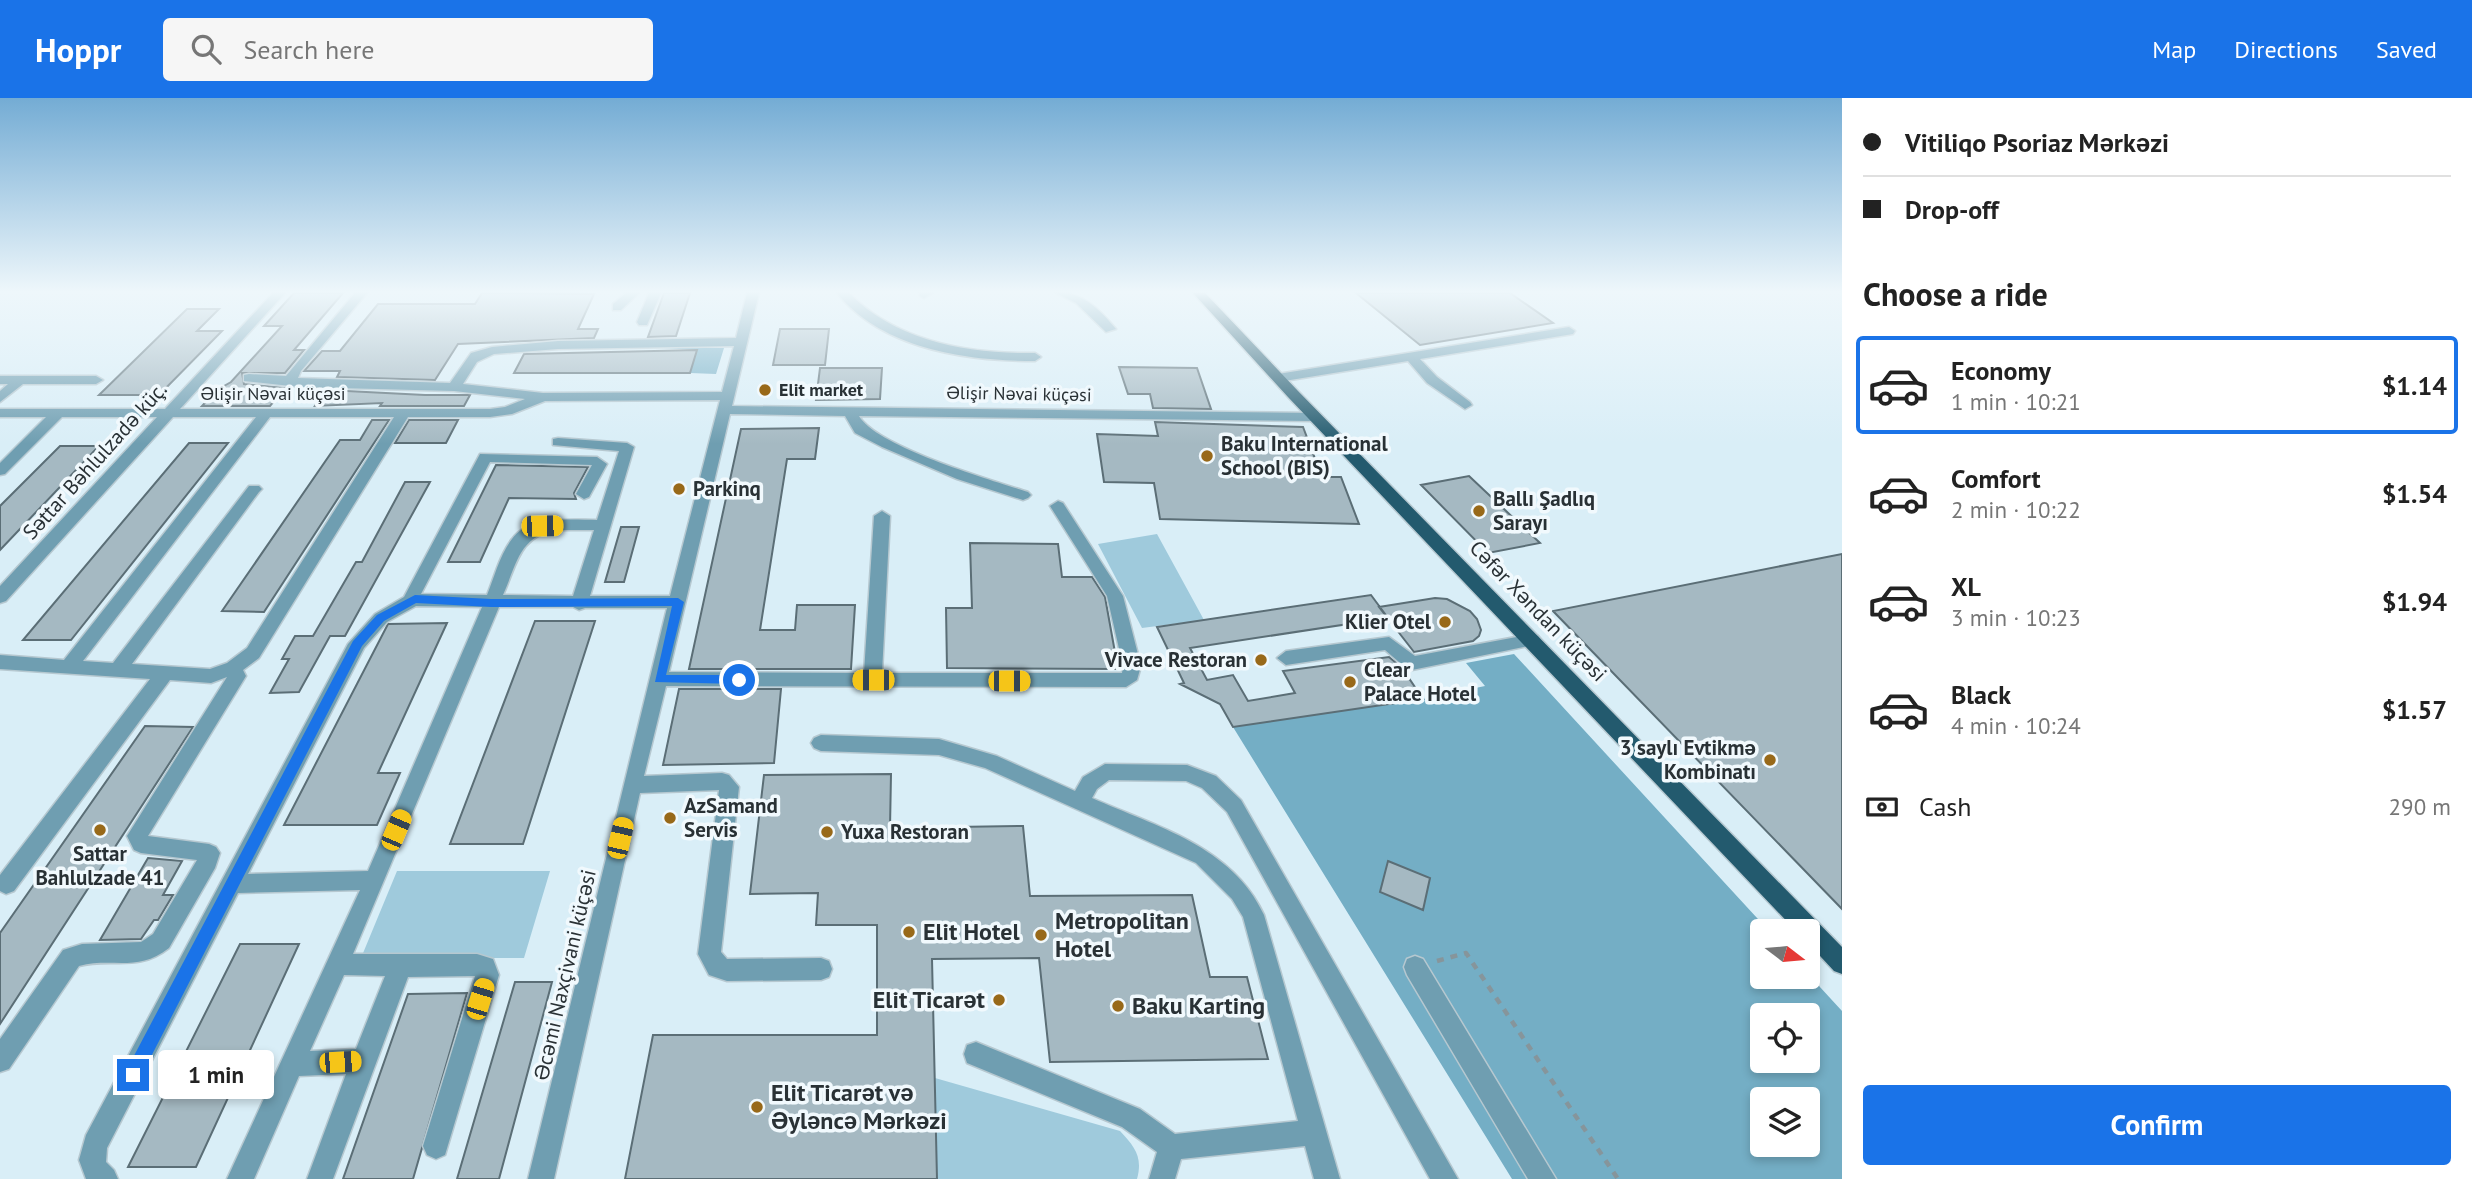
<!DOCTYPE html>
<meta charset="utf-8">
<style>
:root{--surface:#fff;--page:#f6f6f6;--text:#222;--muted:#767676;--line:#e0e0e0;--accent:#1a73e8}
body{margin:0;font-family:"PT Sans",sans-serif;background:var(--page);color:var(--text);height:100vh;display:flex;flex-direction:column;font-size:26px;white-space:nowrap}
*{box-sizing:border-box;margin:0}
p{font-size:23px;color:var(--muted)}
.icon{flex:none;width:38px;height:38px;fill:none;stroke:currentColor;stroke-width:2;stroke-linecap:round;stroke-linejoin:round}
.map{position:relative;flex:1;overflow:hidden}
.details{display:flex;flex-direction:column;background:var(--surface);width:630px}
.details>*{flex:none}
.guide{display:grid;align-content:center;height:154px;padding:0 21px;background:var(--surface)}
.needle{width:46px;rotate:106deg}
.fabs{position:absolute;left:1750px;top:821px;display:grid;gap:14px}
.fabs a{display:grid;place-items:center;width:70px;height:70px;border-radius:7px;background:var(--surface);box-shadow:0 4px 10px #0003;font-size:35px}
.end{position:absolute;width:32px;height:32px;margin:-16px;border:9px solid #1a73e8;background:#fff;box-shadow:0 0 0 4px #fff}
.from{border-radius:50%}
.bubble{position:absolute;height:49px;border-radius:7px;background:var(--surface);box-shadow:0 4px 10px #0003;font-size:23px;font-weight:800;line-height:49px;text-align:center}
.car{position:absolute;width:21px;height:42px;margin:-21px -10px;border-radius:9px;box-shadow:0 0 5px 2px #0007;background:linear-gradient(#f5c518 24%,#345 0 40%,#f5c518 0 76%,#345 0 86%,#f5c518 0)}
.guide b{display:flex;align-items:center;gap:24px;height:66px;font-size:26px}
.guide b+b{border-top:2px solid var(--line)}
.guide i{width:18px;height:18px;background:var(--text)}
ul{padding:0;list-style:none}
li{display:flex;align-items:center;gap:21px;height:98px;margin:0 14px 10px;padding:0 7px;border:4px solid transparent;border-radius:7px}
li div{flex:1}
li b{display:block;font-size:26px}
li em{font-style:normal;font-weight:800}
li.on{border-color:var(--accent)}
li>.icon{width:63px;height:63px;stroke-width:1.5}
h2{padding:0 21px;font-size:32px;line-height:84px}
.pay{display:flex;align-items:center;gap:18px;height:77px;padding:0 21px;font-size:26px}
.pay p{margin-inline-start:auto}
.cta{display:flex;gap:14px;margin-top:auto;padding:14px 21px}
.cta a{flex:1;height:80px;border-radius:7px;background:var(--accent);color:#fff;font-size:28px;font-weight:800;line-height:80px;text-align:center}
header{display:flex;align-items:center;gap:42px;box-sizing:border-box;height:98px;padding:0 35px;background:var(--accent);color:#fff}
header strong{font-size:33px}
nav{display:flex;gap:38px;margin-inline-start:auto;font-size:24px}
.search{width:490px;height:63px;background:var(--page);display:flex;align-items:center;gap:18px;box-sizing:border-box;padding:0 24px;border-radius:7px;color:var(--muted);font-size:26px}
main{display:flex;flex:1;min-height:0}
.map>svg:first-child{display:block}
.green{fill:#9fcadc}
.forest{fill:#74aec5;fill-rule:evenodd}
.building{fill:#a5b9c2;stroke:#5b6e76;stroke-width:2}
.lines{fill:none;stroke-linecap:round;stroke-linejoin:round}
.minor-casing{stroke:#b6c8d0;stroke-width:3}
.major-casing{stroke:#b6c8d0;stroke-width:3}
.path{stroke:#86959b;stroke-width:4.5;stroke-dasharray:7 7;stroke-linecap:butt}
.minor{fill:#6f9eb1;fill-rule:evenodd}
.major{fill:#235a6e;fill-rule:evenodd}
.route{fill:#1a73e8}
.poi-dot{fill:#986919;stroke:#f1f9fd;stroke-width:2.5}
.labels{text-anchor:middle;stroke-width:7;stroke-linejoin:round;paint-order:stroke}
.far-poi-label{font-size:18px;font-weight:bold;fill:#293135;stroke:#f1f9fd;text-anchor:start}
.far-street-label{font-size:18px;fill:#293135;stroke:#f1f9fd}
.poi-label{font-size:21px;font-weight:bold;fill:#293135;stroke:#f1f9fd;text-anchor:start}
.street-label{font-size:21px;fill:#293135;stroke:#f1f9fd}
.near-poi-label{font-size:24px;font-weight:bold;fill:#293135;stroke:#f1f9fd;text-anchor:start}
</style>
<header>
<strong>Hoppr</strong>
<div class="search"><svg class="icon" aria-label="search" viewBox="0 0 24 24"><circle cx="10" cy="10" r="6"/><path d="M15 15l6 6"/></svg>Search here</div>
<nav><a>Map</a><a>Directions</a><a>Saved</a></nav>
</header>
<main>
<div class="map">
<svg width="1842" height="1081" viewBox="0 0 1842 1081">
<rect width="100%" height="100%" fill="#d9eef7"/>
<path class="green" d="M1157,436L1204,522L1142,530L1098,446Z
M397,773H550L524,860H361Z
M935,980L1120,1033C1135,1049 1143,1059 1137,1081H937Z"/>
<path class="forest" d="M661,250H724L716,276L690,275L697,252Z
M1514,556L1769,833H1762V878H1808V876L1842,913V1081H1512L1233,629L1423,601L1485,588L1466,565ZM1762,917H1808V962H1762ZM1762,1001H1808V1046H1762Z"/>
<path class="building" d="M294,195H343L294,252H304L285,275H242L244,286L285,290L270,308H202L217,292L231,284L282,228H264Z
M482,195L594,196L578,231H598L594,240L458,246L435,282L337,279L340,273H304L322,253H340L378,206H475Z
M664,195H690L676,238L648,239Z
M1356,195H1510L1553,225L1420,247Z
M187,211H219L197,233H222L159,297H99Z
M780,231H829L825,267H773Z
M697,252L690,275H514L524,256Z
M1119,269L1197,270L1211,311L1153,310L1150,296H1128Z
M820,270H882L880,301L816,302Z
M327,292L425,297H470L464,308H380L382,305L315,308Z
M372,322H389L264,514L222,513L340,342H360Z
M409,322H458L446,345H395Z
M1155,324L1303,329L1322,379H1341L1359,426L1160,421L1154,385L1104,384L1097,336L1158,338Z
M819,330L815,361H787L760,532H795L797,507H855L851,571H689L741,331Z
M189,345H228L71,542H23Z
M60,348H99L0,452V408Z
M496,367L588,369L574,395L576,401L509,400L480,464H448Z
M1469,378L1540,445L1488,455L1421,387Z
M405,384H430L345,538H330L299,594L270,595L289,561H282L295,538H313L356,464H362Z
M621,429H639L624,484H605Z
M970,445L1058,446L1062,479H1092L1105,499L1118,571L947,570L946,510H972Z
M1842,456V811L1553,513Z
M1371,497L1388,520L1190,550L1207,582L1233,577L1248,603L1295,595L1283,573L1389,559L1402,570L1423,601L1233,629L1220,606L1180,586L1184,585L1157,529Z
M1435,500L1447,501L1470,513L1477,521L1481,532L1479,538L1473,543L1414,554L1379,509Z
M535,523H595L523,746H450Z
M447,525L378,675H400L377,727H284L388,526Z
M679,591H781L774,665L663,667Z
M145,628L193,629L0,926V835Z
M891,676L890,730L1023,728L1030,798L1192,797L1210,879H1247L1268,961L1050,964L1039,860L932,861L937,1081H625L653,937H877V827H816L818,795L750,796L764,677Z
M148,760L182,763L163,797H173L158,822H154L141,841L100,842Z
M1388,763L1430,780L1423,812L1380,794Z
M240,846H299L196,1069H128Z
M515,884H552L499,1081H457Z
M467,895L413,1081H343L408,896Z"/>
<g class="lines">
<g class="minor-casing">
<path id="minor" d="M273,195H285L180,311H490L505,309L525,301L454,293L300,289L244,283V277L249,276L286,278L355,195H367L301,273L298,280L450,285L471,255L492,249L558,243L736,240L747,195H759L732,308L1315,315L1322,319L1315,323L859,318C877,349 991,382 1028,394L1031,397L1028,400L1023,402L957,381L882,349L855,335L845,318L730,316L669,574L864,575L874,418L882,413L890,418L882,575H1122L1123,568L1107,498L1050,408L1058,403L1063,405L1123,498L1141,568L1137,582L1126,589L666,588L644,678L722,675L729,677L739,689L721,854L727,861L821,860L829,863L832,871L829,879L821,882L727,883L709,877L698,856L719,692L640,695L554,1081H528L667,510H585L579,512L573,509H499L353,856H477L493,861L499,877L445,1057L436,1061L427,1057L423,1048L475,878L408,879L333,1081H307L346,976L299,978L254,1081H227L360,792L238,795L107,1050L106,1064L114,1072L118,1081H86L79,1062L86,1037L348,546L375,516L404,499L480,356L597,359L607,366L589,399L584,401L576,396L592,367L490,364L421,496L487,497C494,480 500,456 512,441C529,417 571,422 597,422L619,353L553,347V341L558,340L627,345L634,349L590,498H670L720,302L545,303L512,316L490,319H408L259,560L243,572L246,578L243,583L148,738L209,746L216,749L220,755L215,770L169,850C137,875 113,859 79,868L9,971L0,974V941L63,852L82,846L141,844L153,836L197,762L141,755L134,752L127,738L227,579L211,585L170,582L14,793L6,796L0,793V777L150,581L0,571V557L64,562L256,319H173L6,503L0,505V488L157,319H62L5,376L0,377V365L46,319H0V311H165ZM734,248L722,294L543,295L463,286L477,264L494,256L558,251ZM270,319H394L247,550L227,565L210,571L132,566L259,394L262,391L259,388H249L113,565L83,563ZM558,432H594L573,498L503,497C517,466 519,437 558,432ZM416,508L482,509L368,773L248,776L364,550L387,524ZM344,877L385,878L356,951L310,953Z
M626,195H639L621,212H613V206Z
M649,195H661L647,227H639L637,224Z
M837,195H849C897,244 969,256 1035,255L1041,259L1035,263C967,263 882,251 837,195Z
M919,195H933L924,200L920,198Z
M1056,195C1082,193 1100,212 1116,231L1106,234L1076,205Z
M1569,229L1575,233L1573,236L1420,261L1437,279L1470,304L1472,307L1465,311L1427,285L1408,263L1278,284L1271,280L1278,276Z
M0,278H96L103,282L96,286H23L0,304V293L8,286H0Z
M1532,536L1538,538L1541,542L1538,546L1412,572L1406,570L1385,552L1286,567L1277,560L1286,553L1389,539L1415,558Z
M821,637L939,641L997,658L1075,693L1083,679L1105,666L1187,667L1216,678L1241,702L1458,1081H1430L1227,714L1202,690L1186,683L1109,682L1097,691L1092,700C1157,729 1232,748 1264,817L1340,1081H1314L1305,1048L1181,1061L1175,1081H1149L1157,1054L1122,1029L967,965L964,956L967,947L976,944L1140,1011L1175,1036L1298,1023L1243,819L1232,801L1196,765L985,670L939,657L821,653L814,650L811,645L814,640Z
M1415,858L1423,861L1556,1081H1528L1407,877L1404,869L1407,861Z"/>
</g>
<g class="major-casing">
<path id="major" d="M1193,195H1205L1298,293L1842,849V876L1834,873L1808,845V833H1796L1288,299Z"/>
</g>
<path class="path" d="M1437,863L1466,855L1618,1081"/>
<use href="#minor" class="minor"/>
<use href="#major" class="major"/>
</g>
<linearGradient id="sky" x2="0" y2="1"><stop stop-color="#74acd4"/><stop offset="0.56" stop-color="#eef7fb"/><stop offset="1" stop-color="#eef7fb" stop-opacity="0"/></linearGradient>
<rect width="1842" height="346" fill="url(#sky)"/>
<path class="route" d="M415,497L491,501L678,500L684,504L666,577H739L745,582L739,586L655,584L672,508L491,509L416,505L384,523L362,548L139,982H127V971L353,543L377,517Z"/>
<g class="poi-dot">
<circle cx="765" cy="292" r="7"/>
<circle cx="1207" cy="358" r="7"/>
<circle cx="679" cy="391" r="7"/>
<circle cx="1479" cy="413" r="7"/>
<circle cx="1445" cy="524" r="7"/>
<circle cx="1261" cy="562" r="7"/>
<circle cx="1350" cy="584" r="7"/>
<circle cx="1770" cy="662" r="7"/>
<circle cx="670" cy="720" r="7"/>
<circle cx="100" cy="732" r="7"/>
<circle cx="827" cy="734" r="7"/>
<circle cx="909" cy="834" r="7"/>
<circle cx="1041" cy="837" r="7"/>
<circle cx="999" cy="902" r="7"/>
<circle cx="1118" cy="908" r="7"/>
<circle cx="757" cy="1009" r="7"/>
</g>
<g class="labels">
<g class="far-poi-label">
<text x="779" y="298">Elit market</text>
</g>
<g class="far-street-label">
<text x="273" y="302">Əlişir Nəvai küçəsi</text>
<text transform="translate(1019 296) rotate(1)" y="6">Əlişir Nəvai küçəsi</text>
</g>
<g class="poi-label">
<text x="1221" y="353">Baku International<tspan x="1221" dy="24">School (BIS)</tspan></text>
<text x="693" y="398">Parkinq</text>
<text x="1493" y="408">Ballı Şadlıq<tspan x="1493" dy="24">Sarayı</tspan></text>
<text x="1431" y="531" text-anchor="end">Klier Otel</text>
<text x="1247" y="569" text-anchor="end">Vivace Restoran</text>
<text x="1364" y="579">Clear<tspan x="1364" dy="24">Palace Hotel</tspan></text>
<text x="1756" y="657" text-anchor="end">3 saylı Evtikmə<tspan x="1756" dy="24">Kombinatı</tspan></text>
<text x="684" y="715">AzSamand<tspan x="684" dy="24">Servis</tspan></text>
<text x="841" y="741">Yuxa Restoran</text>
<text x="100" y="763" text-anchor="middle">Sattar<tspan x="100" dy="24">Bahlulzade 41</tspan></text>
</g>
<g class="street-label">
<text transform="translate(95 363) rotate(-48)" y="7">Səttar Bəhlulzadə küç.</text>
<text transform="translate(1538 513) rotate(46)" y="7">Cəfər Xəndan küçəsi</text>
<text transform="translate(565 877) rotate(-77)" y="7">Əcəmi Naxçivani küçəsi</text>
</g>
<g class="near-poi-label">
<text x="1055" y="831">Metropolitan<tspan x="1055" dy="28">Hotel</tspan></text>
<text x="923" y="842">Elit Hotel</text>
<text x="985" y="910" text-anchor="end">Elit Ticarət</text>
<text x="1132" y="916">Baku Karting</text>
<text x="771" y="1003">Elit Ticarət və<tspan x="771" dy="28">Əyləncə Mərkəzi</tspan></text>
</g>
</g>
</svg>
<div class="fabs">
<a><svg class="needle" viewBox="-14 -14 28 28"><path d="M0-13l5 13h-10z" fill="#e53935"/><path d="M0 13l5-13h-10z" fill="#767676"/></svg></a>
<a><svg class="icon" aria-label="locate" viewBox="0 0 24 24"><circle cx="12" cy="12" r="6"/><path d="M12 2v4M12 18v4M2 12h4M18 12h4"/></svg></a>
<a><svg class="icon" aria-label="layers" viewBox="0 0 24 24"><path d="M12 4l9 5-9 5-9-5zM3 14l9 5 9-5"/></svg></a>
</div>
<i class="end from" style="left:739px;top:582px"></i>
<i class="end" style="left:133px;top:977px"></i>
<div class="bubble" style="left:158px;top:952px;width:116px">1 min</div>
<i class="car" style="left:542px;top:428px;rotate:89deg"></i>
<i class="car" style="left:873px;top:582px;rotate:270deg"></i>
<i class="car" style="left:1009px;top:583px;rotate:90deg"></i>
<i class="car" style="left:396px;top:732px;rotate:23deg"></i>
<i class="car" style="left:620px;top:740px;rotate:13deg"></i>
<i class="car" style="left:480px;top:901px;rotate:17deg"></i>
<i class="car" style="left:340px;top:964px;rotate:87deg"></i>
</div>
<section class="details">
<div class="guide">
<b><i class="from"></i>Vitiliqo Psoriaz Mərkəzi</b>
<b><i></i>Drop-off</b>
</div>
<h2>Choose a ride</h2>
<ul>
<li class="on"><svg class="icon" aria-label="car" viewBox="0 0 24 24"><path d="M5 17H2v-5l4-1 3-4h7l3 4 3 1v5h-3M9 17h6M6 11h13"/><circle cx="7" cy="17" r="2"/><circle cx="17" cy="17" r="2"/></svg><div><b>Economy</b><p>1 min · 10:21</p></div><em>$1.14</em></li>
<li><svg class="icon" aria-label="car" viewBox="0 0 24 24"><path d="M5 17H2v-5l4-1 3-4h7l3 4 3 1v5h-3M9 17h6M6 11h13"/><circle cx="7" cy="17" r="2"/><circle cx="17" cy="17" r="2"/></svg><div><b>Comfort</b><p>2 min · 10:22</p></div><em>$1.54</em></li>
<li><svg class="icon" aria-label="car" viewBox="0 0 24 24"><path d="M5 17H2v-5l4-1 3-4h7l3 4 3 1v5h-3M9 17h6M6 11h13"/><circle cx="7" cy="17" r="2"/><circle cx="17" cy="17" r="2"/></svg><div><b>XL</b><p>3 min · 10:23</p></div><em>$1.94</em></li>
<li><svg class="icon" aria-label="car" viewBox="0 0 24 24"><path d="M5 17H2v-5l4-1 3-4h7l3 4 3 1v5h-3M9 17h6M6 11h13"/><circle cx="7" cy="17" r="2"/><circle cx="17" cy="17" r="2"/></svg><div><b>Black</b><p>4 min · 10:24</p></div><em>$1.57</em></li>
</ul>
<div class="pay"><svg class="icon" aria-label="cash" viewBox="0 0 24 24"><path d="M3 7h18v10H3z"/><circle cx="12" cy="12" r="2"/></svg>Cash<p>290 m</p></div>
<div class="cta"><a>Confirm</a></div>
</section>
</main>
